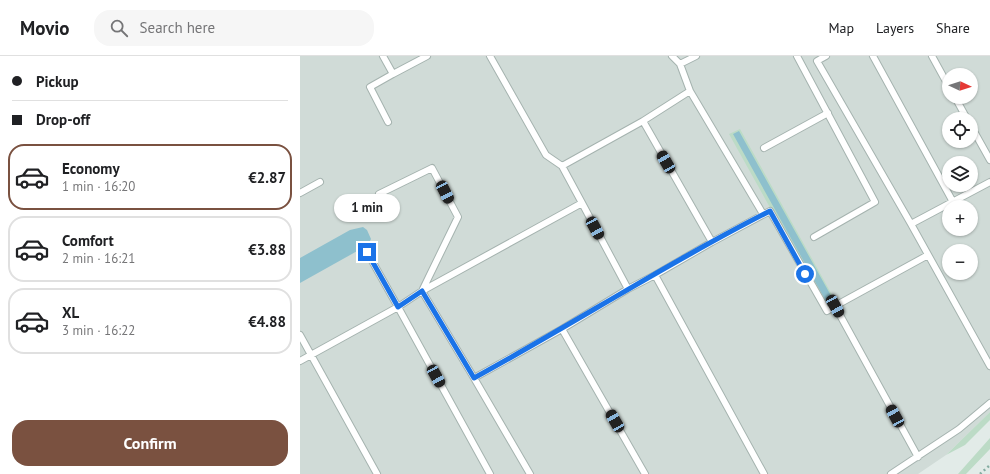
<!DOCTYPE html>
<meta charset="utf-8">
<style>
:root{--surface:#fff;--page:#f6f6f6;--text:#202124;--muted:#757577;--line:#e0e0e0;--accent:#7a5140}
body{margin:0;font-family:"PT Sans",sans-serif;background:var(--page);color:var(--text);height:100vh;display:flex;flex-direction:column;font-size:15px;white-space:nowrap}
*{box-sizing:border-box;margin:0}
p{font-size:13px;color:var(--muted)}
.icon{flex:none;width:22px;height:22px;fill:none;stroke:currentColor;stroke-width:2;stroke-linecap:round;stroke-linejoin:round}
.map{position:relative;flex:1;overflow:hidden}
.details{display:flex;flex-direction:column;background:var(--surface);width:300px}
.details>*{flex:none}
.hud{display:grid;align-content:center;height:88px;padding:0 12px;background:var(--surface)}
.needle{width:26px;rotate:94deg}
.buttons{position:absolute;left:642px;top:12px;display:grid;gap:8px}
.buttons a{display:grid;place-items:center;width:36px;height:36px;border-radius:50%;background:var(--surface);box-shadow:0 1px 3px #0004;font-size:20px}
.end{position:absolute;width:18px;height:18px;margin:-9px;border:5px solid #1a73e8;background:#fff;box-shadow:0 0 0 2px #fff}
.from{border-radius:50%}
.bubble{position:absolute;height:28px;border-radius:14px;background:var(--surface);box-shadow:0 1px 3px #0004;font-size:13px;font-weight:600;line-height:28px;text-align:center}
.car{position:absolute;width:12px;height:24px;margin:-12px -6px;border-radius:5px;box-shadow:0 0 3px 1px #0007;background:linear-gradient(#222 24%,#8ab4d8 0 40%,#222 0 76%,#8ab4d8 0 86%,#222 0)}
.hud b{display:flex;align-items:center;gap:14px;height:38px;font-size:15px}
.hud b+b{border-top:1px solid var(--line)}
.hud i{width:10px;height:10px;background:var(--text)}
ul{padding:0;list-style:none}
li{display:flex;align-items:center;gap:12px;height:66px;margin:0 8px 6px;padding:0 4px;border:2px solid var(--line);border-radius:16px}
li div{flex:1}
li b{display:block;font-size:15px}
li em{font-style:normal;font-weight:600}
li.current{border-color:var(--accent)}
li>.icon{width:36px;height:36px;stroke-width:1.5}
.action{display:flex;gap:8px;margin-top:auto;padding:8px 12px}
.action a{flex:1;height:46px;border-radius:16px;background:var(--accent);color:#fff;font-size:16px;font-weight:600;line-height:46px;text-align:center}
header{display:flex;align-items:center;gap:24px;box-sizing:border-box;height:56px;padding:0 20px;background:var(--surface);border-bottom:1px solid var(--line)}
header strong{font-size:19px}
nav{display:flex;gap:22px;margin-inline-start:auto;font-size:14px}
.search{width:280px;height:36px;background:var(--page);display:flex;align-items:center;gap:10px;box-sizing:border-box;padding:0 14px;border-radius:16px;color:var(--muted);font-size:15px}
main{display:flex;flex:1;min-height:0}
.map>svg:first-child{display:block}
.built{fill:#d0dbd7;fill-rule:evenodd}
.green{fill:#bcdbc6}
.water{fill:#8ec0cd}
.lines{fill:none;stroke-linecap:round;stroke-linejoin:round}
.service-casing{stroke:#a5b3af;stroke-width:8}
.path{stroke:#85ada2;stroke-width:2.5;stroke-dasharray:2 3;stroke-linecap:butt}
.service{stroke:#fff;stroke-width:6}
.route{stroke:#1a73e8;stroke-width:5}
</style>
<header>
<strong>Movio</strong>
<div class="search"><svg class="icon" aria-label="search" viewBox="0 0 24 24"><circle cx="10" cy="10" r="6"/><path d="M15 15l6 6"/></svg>Search here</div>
<nav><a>Map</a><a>Layers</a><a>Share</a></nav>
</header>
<main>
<section class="details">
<div class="hud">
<b><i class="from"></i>Pickup</b>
<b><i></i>Drop-off</b>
</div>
<ul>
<li class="current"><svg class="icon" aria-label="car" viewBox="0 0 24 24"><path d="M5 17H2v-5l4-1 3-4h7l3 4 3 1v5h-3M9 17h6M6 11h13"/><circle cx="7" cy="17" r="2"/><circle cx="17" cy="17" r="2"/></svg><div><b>Economy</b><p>1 min · 16:20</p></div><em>€2.87</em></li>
<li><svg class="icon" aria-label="car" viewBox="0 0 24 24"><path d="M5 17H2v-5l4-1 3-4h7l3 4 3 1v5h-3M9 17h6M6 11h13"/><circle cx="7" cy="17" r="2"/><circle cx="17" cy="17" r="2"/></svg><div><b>Comfort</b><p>2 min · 16:21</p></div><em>€3.88</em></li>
<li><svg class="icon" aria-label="car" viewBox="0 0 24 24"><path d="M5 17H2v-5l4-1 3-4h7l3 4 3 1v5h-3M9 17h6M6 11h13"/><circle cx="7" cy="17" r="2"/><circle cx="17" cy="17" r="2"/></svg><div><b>XL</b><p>3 min · 16:22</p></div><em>€4.88</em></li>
</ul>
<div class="action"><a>Confirm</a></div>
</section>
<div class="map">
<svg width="690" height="418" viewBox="0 0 690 418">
<rect width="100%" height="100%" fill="#e2ebe8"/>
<path class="built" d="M0,0H690V356L646,399L618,418H0ZM649,19H671V41H649ZM649,63H671V85H649ZM649,107H671V129H649ZM649,151H671V173H649ZM649,195H671V217H649Z"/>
<path class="green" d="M440,73L536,246L526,252L429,78Z
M690,356V364L665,389L646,399Z
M690,382V393L666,418H658Z"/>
<path class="water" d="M439,75L534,245L528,249L433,78Z
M63,171L67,174L71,183L68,189L0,227V202L50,174Z"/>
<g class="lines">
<g class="service-casing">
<path id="service" d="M83,0L93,18L127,0
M190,0L246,99L262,110
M372,0L380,8L396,0
M497,0L575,146L514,181
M526,0L517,5L611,168
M573,0L653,146
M632,0L649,31
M380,8L390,35L343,65L412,186L355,219L464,418
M390,35L463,158
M655,41L667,63
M88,66L70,31L93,18
M671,70L690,104
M464,92L528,57
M690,126L611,168L690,310
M0,137L20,126
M282,147L262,110L343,65
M412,186L470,155L527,255L535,250
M67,196L98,251L122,235L158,161L132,112L79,138
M262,273L328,233
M0,279L77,418
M0,305L98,251L190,418
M174,322L122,235L282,147L328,233L355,219
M618,401L535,250L628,199
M230,418L174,322L262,273L345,418
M591,418L659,373L690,347"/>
</g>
<path class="path" d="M680,418L690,409"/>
<use href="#service" class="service"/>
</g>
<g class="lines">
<path class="route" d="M67,196L98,251L122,235L174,322C273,268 369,206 470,155L505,218"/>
</g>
</svg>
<div class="buttons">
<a><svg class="needle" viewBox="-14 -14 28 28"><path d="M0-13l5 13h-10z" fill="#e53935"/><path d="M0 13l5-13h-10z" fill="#757577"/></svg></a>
<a><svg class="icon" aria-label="locate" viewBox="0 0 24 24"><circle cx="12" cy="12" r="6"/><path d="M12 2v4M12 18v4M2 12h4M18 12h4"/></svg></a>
<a><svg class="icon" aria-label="layers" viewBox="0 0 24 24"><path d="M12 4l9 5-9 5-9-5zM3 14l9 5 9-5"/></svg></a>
<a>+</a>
<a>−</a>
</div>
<i class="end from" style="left:505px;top:218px"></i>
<i class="end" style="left:67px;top:196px"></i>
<div class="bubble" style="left:34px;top:138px;width:66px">1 min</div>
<i class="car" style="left:366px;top:106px;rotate:330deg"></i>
<i class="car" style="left:145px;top:136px;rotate:153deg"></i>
<i class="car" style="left:295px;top:172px;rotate:152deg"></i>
<i class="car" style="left:535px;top:250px;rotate:151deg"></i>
<i class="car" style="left:136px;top:320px;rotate:151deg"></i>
<i class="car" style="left:595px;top:360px;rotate:331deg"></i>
<i class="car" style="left:315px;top:365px;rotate:330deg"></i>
</div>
</main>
